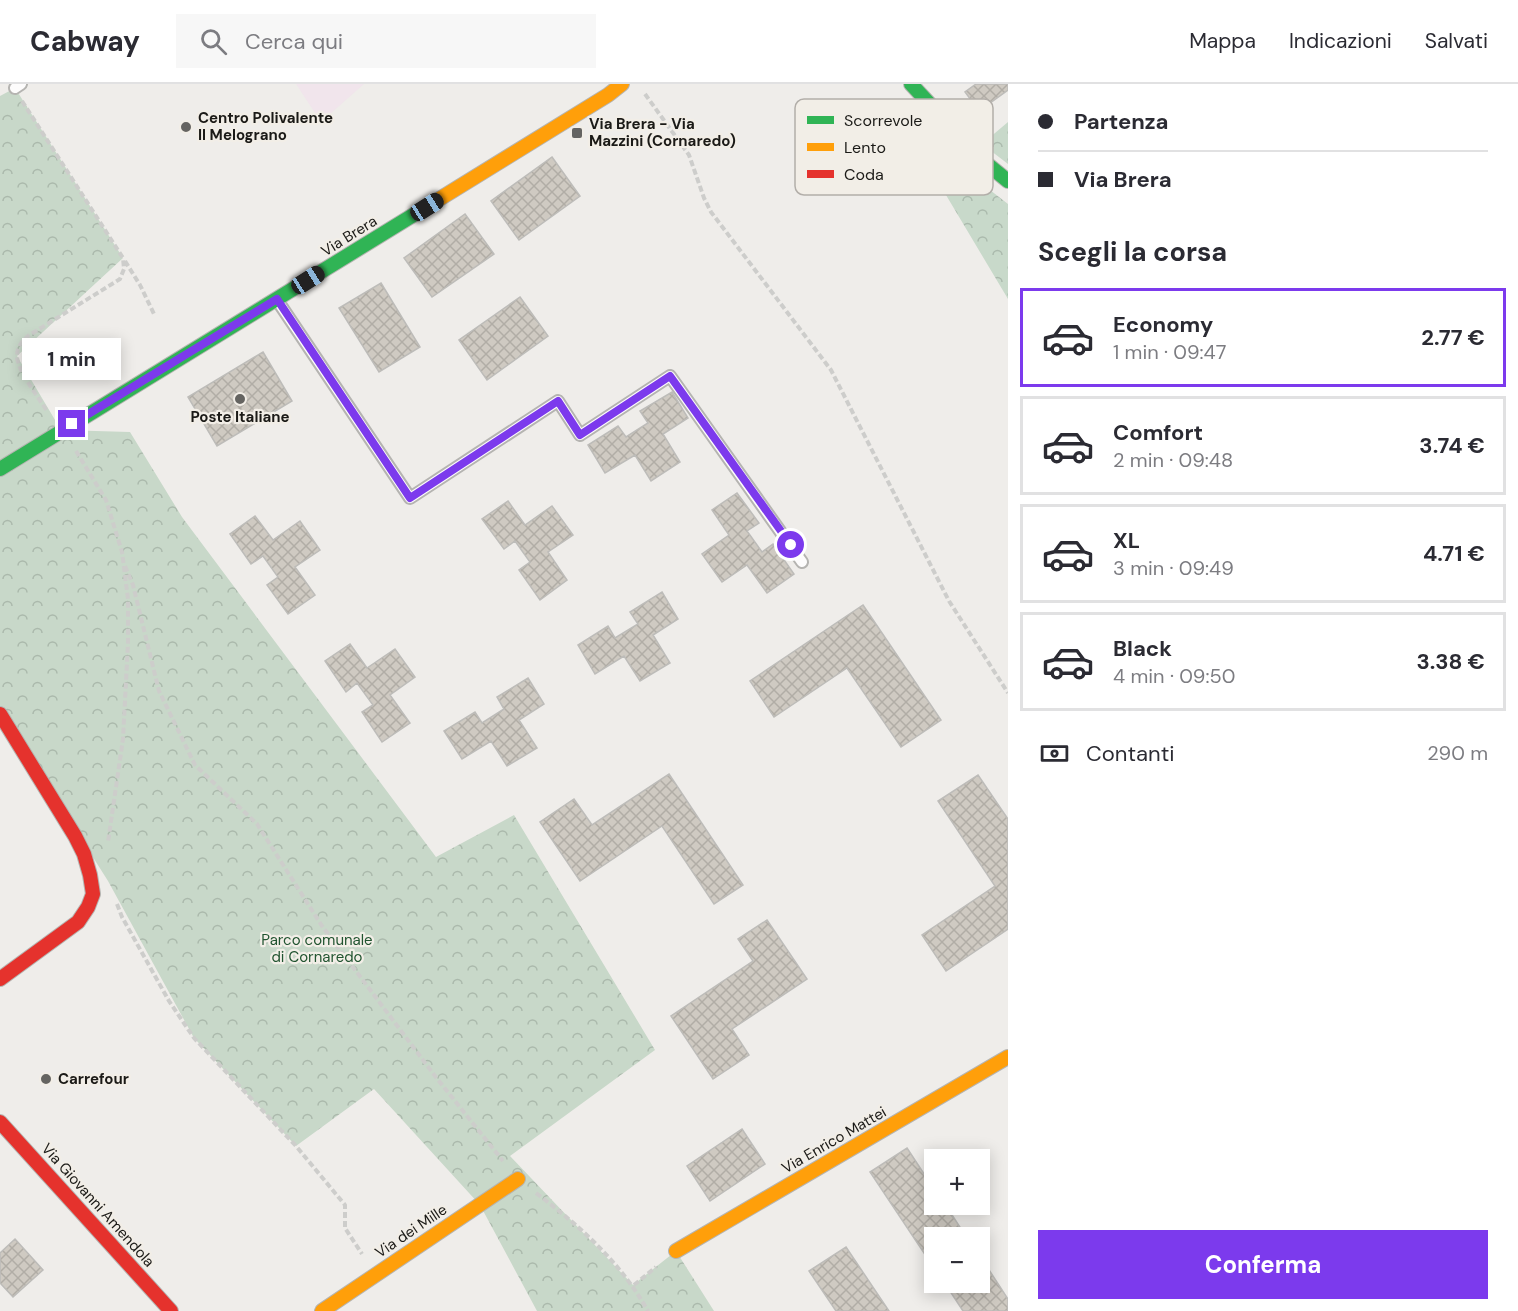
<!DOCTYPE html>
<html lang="it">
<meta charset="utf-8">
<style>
:root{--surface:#fff;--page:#f7f7f7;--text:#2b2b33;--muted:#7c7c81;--line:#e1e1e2;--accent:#7c3aed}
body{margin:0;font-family:"DM Sans",sans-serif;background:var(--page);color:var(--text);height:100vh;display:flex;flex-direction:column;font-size:22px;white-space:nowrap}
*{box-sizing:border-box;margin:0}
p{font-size:20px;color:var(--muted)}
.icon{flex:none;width:33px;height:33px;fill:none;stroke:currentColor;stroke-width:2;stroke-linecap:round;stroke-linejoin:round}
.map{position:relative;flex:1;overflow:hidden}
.panel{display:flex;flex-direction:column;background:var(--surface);width:510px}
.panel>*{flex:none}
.guide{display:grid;align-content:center;height:132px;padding:0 30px;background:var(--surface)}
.buttons{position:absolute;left:924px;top:1065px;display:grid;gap:12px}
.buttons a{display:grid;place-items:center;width:66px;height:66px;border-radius:0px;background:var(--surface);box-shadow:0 3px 15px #0003;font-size:30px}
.end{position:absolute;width:27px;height:27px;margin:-14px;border:8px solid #7c3aed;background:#fff;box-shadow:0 0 0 3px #fff}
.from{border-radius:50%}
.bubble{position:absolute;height:42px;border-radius:0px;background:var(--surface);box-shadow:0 3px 15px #0003;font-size:20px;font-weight:700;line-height:42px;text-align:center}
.car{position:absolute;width:18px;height:36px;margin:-18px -9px;border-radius:8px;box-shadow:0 0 4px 2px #0007;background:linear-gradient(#222 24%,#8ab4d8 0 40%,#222 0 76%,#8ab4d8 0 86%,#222 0)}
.guide b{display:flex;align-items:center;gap:21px;height:57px;font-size:22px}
.guide b+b{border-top:2px solid var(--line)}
.guide i{width:15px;height:15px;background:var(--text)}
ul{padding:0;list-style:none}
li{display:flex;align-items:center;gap:18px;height:99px;margin:0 12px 9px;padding:0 18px;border:3px solid var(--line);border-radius:0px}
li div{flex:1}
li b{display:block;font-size:22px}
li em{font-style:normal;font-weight:700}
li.on{border-color:var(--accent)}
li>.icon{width:54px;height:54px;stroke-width:1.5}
h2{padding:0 30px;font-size:27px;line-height:72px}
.pay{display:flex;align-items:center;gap:15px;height:66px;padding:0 30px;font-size:22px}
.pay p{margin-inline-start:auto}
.button{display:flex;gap:12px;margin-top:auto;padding:12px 30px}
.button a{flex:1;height:69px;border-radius:0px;background:var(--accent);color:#fff;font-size:24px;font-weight:700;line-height:69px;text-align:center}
header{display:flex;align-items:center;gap:36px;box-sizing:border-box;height:84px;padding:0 30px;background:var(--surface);border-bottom:2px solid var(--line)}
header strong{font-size:28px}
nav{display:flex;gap:33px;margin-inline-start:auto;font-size:21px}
.search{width:420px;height:54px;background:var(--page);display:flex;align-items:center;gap:15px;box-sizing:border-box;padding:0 21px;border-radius:0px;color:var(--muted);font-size:22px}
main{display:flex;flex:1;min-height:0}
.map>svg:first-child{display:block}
.education{fill:#f1e5ec}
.forest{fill:url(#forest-crowns)}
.park{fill:url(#park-crowns)}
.building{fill:url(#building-cross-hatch);stroke:#bdbcb9;stroke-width:1.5}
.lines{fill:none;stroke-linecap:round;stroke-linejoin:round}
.lane-casing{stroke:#b5b4b1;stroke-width:14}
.fast-casing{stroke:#b5b4b1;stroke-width:16}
.slow-casing{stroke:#b5b4b1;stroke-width:16}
.jam-casing{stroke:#b5b4b1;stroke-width:16}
.path{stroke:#cdcdcb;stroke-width:4;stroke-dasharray:6 3;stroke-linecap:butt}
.lane{stroke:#fdfcfc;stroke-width:10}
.fast{stroke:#30b455;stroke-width:14}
.slow{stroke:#ff9f0a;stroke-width:14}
.jam{stroke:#e5322d;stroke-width:14}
.route{stroke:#7c3aed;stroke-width:8}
.poi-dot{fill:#656461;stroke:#f2eee7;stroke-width:2}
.labels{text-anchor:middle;stroke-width:4.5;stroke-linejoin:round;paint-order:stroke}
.poi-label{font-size:15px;font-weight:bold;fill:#1b1a17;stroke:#f2eee7;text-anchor:start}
.street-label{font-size:15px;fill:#1b1a17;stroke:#f2eee7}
.park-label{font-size:15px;fill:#215430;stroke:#f2eee7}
.key{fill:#f2eee7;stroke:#b2aea9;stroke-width:1.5}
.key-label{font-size:16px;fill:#1b1a17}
</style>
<header>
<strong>Cabway</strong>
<div class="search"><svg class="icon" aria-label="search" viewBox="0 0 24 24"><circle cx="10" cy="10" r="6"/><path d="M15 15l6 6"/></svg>Cerca qui</div>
<nav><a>Mappa</a><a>Indicazioni</a><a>Salvati</a></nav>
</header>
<main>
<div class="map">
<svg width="1008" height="1227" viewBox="0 0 1008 1227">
<defs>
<pattern id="forest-crowns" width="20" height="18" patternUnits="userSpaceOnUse" patternTransform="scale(1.5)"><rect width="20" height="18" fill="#c8d9ca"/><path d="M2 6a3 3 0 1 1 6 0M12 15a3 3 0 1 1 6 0" fill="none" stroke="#abbaad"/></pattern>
<pattern id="park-crowns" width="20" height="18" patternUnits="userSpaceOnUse" patternTransform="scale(1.5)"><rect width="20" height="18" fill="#c8d8c9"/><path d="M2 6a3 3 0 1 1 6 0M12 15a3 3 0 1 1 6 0" fill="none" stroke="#abb9ac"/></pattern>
<pattern id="building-cross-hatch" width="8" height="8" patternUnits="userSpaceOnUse" patternTransform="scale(1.5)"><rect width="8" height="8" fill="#cfcac2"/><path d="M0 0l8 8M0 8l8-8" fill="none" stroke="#b1ada6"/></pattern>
</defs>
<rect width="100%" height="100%" fill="#efedea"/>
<path class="education" d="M296,0H364L321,38Z"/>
<path class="forest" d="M1008,38V80L982,60Z
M966,75L990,106L1008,120V215L943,106Z"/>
<path class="park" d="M15,4L123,174L17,272L61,346L130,348L182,433L436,773L514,731L655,966L510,1072L633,1201L676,1167L714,1227H537L480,1121L374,1005L296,1062L194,954L108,797L0,626V12Z"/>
<path class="building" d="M976,0H1008V6L979,27L965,8Z
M552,73L580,112L519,156L491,117Z
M465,130L494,170L432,213L404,174Z
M381,199L420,263L379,288L339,224Z
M520,213L548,252L487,296L459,256Z
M263,268L292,317L217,362L188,313Z
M672,308L688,334L663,350L680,378L651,397L635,371L605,389L588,361L618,342L626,353L648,339L640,327Z
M737,409L759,439L747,447L762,468L773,460L794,490L767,509L747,481L722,498L702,470L729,451L712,426Z
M508,417L525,441L552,422L573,451L548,468L567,496L540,516L519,486L530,478L515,457L504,465L482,435Z
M255,432L273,456L300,437L320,466L295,483L315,511L288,530L267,501L278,493L263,472L251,480L230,450Z
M662,508L678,535L653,551L670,579L640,597L624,572L595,590L578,561L608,542L615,554L638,540L630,528Z
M863,521L941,636L901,663L847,584L774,633L750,597Z
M350,560L367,584L395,565L415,593L390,611L410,639L382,658L362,628L373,621L357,599L346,608L325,577Z
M528,594L544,620L519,636L537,664L507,682L491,657L462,675L444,647L475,628L482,639L504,625L497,613Z
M669,690L743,801L714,820L662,742L580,797L540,738L574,715L592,741Z
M978,691L1008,735V845L946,887L922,851L995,802L938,717Z
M767,836L807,895L732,945L749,971L713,995L671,932L753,877L738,855Z
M742,1045L765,1080L710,1117L687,1082Z
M907,1064L934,1105V1120H945L967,1154H934V1184L870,1088Z
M15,1155L43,1186L13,1213L0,1199V1169Z
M846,1163L889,1227H836L809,1187Z
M980,1172L1008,1215V1227H963L944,1198H980Z"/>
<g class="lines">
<g class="lane-casing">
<path id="lane" d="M15,4L21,0
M277,216L410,414L558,317L580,351L670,292L802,478"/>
</g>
<g class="fast-casing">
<path id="fast" d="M911,0L981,75L1008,97
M0,385L428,122"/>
</g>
<g class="slow-casing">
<path id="slow" d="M428,122L608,11L622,0
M676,1167L1008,973
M322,1227L518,1095"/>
</g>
<g class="jam-casing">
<path id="jam" d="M0,630L75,752L84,770L90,791L93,810L88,823L78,838L0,895
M0,1038L171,1227"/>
</g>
<path class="path" d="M645,10L689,71L704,114L711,128L831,286L949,517L1008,609
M22,17L123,174L124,185L120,195L28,252C22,257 17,263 17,272C17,286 39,314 47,327
M125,177L140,201L155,232
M76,367L106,416L122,468L128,515V559L123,655L108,758
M125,482L133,501L159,607L195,681L257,740L322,842L435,992L503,1077
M117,820L122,833L169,917L194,954L296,1062L345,1121V1144L362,1170
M536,1109C581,1143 620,1178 648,1227
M634,1201L656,1183"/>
<use href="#lane" class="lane"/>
<use href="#fast" class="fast"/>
<use href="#slow" class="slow"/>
<use href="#jam" class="jam"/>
</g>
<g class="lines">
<path class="route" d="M72,340L277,215L410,414L558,317L580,351L670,292L791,461"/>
</g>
<g class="poi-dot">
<circle cx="186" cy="43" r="6"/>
<rect x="571" y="43" width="12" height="12" rx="3"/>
<circle cx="240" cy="315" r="6"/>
<circle cx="46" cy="995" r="6"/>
</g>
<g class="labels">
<g class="poi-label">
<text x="198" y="39">Centro Polivalente<tspan x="198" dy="17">Il Melograno</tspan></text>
<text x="589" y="45">Via Brera - Via<tspan x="589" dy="17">Mazzini (Cornaredo)</tspan></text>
<text x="240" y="338" text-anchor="middle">Poste Italiane</text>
<text x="58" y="1000">Carrefour</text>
</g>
<g class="street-label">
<text transform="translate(349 152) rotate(-32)" y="5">Via Brera</text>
<text transform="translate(834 1056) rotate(-30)" y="5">Via Enrico Mattei</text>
<text transform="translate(98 1121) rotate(48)" y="5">Via Giovanni Amendola</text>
<text transform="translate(411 1147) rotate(-34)" y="5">Via dei Mille</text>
</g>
<g class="park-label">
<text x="317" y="861">Parco comunale<tspan x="317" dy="17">di Cornaredo</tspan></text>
</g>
</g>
<rect x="795" y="15" width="198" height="96" rx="9" class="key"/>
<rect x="807" y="32" width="27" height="8" fill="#30b455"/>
<rect x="807" y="59" width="27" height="8" fill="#ff9f0a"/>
<rect x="807" y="86" width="27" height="8" fill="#e5322d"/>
<g class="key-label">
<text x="844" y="42">Scorrevole</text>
<text x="844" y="69">Lento</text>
<text x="844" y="96">Coda</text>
</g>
</svg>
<div class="buttons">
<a>+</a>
<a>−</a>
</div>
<i class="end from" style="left:791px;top:461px"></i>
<i class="end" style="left:72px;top:340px"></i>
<div class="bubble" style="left:22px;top:254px;width:99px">1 min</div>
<i class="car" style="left:427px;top:123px;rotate:58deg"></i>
<i class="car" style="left:308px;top:196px;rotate:58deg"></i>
</div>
<section class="panel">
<div class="guide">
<b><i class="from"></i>Partenza</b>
<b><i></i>Via Brera</b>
</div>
<h2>Scegli la corsa</h2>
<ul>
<li class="on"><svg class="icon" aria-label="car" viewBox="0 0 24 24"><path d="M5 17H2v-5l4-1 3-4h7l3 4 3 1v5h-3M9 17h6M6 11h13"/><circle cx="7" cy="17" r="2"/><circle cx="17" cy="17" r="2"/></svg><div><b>Economy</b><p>1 min · 09:47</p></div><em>2.77 €</em></li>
<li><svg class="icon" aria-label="car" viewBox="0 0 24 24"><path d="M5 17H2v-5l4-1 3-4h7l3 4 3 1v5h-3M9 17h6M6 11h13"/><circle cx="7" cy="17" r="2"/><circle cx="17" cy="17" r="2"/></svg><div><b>Comfort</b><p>2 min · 09:48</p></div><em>3.74 €</em></li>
<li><svg class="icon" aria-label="car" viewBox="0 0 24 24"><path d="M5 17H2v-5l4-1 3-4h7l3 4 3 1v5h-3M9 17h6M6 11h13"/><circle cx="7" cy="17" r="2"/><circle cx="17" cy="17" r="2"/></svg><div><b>XL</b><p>3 min · 09:49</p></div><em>4.71 €</em></li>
<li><svg class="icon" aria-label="car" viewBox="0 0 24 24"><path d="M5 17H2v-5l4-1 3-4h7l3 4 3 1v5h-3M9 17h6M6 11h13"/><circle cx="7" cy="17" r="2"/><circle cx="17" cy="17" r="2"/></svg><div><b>Black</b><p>4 min · 09:50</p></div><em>3.38 €</em></li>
</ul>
<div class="pay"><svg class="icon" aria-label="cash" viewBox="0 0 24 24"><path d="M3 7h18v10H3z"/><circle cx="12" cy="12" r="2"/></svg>Contanti<p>290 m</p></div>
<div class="button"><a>Conferma</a></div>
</section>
</main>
